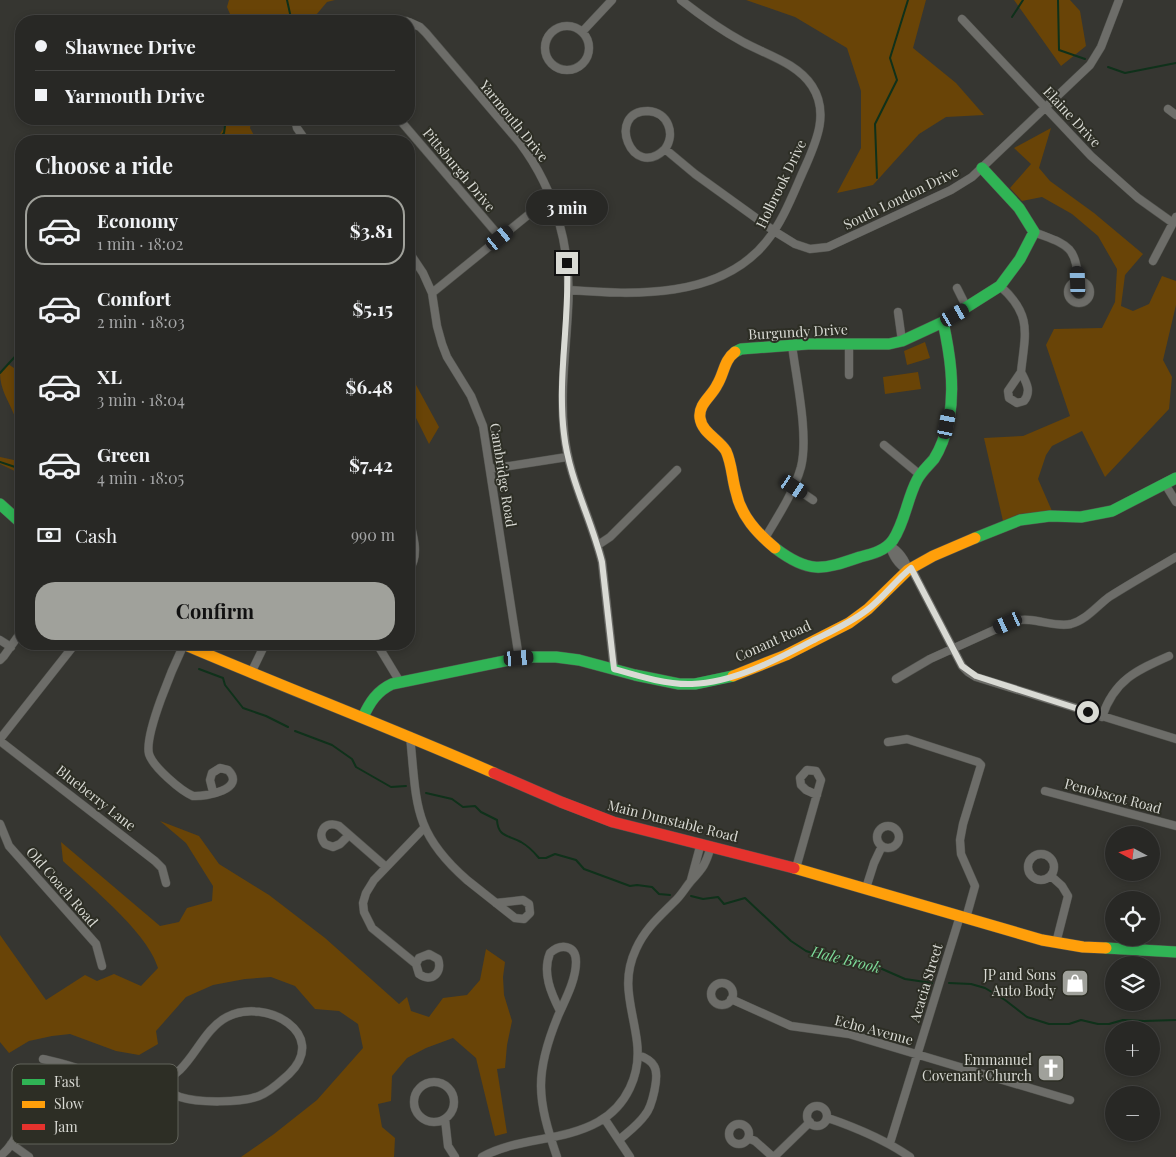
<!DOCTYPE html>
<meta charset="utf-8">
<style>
:root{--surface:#282825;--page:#30302d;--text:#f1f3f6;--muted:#a5a6a7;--line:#444442;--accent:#a0a19b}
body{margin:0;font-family:"Playfair Display",serif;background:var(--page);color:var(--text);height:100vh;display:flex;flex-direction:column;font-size:19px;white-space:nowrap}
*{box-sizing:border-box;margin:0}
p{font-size:16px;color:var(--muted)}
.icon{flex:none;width:28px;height:28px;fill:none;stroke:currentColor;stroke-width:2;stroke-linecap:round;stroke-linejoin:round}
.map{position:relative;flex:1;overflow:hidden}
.sheet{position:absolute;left:15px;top:135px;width:400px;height:515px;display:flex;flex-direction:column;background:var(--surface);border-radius:20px;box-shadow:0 2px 8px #0003,0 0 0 1px var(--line)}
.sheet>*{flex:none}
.top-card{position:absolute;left:15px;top:15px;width:400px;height:110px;border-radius:20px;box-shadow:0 2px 8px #0003,0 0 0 1px var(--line);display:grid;align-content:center;height:110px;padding:0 20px;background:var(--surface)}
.needle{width:32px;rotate:277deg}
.tools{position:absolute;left:1105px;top:826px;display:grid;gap:10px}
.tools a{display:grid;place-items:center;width:55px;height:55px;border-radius:50%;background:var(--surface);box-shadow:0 2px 8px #0003,0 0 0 1px var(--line);font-size:25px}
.end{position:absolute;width:22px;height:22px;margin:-11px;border:6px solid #d9dad4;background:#111;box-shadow:0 0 0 2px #111}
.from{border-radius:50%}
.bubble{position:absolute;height:35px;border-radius:18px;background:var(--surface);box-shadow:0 2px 8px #0003,0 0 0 1px var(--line);font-size:16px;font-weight:700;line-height:35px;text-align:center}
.car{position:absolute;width:15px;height:30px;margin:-15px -8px;border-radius:6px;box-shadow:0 0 4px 1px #0007;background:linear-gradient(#222 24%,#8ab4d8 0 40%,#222 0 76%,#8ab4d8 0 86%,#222 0)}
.top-card b{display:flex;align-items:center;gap:18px;height:48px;font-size:19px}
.top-card b+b{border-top:1px solid var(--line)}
.top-card i{width:12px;height:12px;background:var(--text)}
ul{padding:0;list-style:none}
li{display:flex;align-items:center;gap:15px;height:70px;margin:0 10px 8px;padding:0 10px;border:2px solid transparent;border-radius:20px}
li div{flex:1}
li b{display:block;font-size:19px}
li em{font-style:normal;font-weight:700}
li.active{border-color:var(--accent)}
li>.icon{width:45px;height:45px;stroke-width:1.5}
h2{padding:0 20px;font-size:22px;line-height:60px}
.pay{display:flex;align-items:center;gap:12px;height:55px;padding:0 20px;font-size:19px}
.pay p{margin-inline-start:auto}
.action{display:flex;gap:10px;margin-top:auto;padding:10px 20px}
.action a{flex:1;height:58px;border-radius:20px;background:var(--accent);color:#111;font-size:20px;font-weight:700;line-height:58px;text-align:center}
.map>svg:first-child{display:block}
.green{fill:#694407}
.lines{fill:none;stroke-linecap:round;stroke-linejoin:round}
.stream{stroke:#0f311a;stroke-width:2}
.street-casing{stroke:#52534e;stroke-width:9}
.fast-casing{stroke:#52534e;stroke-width:12}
.slow-casing{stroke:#52534e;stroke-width:12}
.jam-casing{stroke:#52534e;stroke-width:12}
.street{stroke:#6d6d69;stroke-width:8}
.fast{stroke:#30b455;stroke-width:11}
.slow{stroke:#ff9f0a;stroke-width:11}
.jam{stroke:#e5322d;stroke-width:11}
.route{stroke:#d9dad4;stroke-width:6}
.labels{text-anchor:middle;stroke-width:4;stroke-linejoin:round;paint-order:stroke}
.street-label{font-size:14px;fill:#d9dad4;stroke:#2d2e25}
.poi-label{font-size:14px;fill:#d9dad4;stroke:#2d2e25;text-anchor:end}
.water-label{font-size:15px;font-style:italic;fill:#7ddb99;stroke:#2d2e25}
.key{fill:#2d2e25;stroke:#61625a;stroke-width:1}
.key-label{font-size:14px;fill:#d9dad4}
</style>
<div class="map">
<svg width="1176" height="1157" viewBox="0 0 1176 1157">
<rect width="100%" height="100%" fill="#363631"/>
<path class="green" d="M229,0H335L327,2L311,21H233L227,7Z
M746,0H926L913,48L956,83L984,115L946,117L919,134L873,185L837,193L861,148V91L847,48L795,17Z
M1014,0H1070L1080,11L1086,46L1061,66Z
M229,119H252L250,128L257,141H216Z
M1051,128L1039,168L1050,181L1094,213L1143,254L1125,275L1121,306L1133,311L1149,304L1162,276L1176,281V305L1163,360L1172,377L1169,409L1105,477L1082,431L1052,446L1046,455L1038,479L1052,511L1019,514L1003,521L984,438L1023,436L1070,416L1046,345L1054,329L1102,328L1115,302L1117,269L1098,236L1072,214L1042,197L1022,201L1010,188L1031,164L1014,148Z
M925,342L930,358L907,365L904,351Z
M8,364L14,368L21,380V474L0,464V457L14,460C16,449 18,427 15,417C9,401 0,390 0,373Z
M409,372L439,427L429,444L409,404Z
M918,372L921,389L885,394L883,377Z
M160,821L199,836L219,864L269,895L325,938L399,1004L407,997L411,1011L429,1017L443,998L467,995L480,980L486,949L505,962L503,977L504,995L512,1021L507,1045L505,1068L497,1069L507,1133L495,1136L476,1058L453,1038L426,1048L407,1058L392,1076L391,1101L378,1104L382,1127L395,1138L394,1157H241L274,1134L317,1100L363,1048L358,1024L339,1011L315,1009L295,986L271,977L245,979L213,985L186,997L156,1031L158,1044L139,1055L116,1051L70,1034L52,1036L29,1041L9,1053L0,1042V935L46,1000L85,975L97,981L114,974L141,986L158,968C149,934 90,886 63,861L61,842L160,926L179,922L187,908L212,901L213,886L186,843Z"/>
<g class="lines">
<path class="stream" d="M287,0L291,18L290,21
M1058,0L1059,50L1085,59
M1012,17L1023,0
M1108,67L1125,73L1176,63
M216,141L224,133L226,119
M877,178L875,124L897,80L890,58L908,0
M0,373L21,350
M0,462L21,469
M199,669L223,678L225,685L243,708L266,716L288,727
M295,731L332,745L352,759L356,767L391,787L406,786
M426,793L452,799L463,807L475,806L481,812L497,820C498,837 508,835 521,842C528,846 534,852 539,858H546L555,854L576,860L584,869L630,886L637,885L652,887L659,894L670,895
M691,896L703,899L718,897L724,904L745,898L791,941L806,951L840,962L851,960L864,964L873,965L905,979L932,983
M949,983L971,984L985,988L1005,1000L1027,1017L1049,1024H1069L1081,1020L1098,1024H1109L1123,1020L1144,1021L1176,1020"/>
<g class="street-casing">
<path id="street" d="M962,19L1091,156L1138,198L1173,223
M395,21H406
M409,22L420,27L426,33L520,143C556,191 572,250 568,310C566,351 560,391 564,431C568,478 591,517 602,562L614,669
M545 48a22 22 0 1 1 44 0a22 22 0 1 1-44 0Z
M582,32L612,0
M1168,109L1176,115
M295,119L297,128L306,141
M399,119L500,237
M665,149C676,134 668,112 648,111C605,111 632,182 665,149L695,174L774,231L795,244L810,249L828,247L951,190L972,177L1090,65L1101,47L1119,0
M1034,232C1064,244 1077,244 1078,281
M409,252L423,273L432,293L437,326L442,344L447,357L471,396L483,426L519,658
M1153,261L1176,217
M1068 292a11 11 0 1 1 22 0a11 11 0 1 1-22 0Z
M1000,286C1033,315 1025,334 1021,372
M957,288L967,308
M569,290C634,295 720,299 766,242C784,220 794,191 806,165C817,140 829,112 812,86C797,63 767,55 743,42C721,30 700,15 681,0
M432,293L533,211L551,199
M898,312L902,341
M849,344V375
M1021,372C1026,382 1032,391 1024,401L1017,403L1009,398L1008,391Z
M884,445L919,474
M490,469L567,457
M1165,484L1176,502
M794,487L813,500
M409,519C413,535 420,555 409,570
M765,538C778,516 794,492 801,467C809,435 796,378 792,345
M598,545L610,537L677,470
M889,545C893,555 897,565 908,570
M889,545C899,551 905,558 908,570
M911,568L962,666L968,672L976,677L1176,739
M0,640L11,647
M184,644C174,665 144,734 149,754C153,767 181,791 193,796C206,797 247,789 228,770L220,768L212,773L210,780L213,792
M377,644L400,682
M0,660L4,656L21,632
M251,673L265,644
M896,679L930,659L1014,621C1034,616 1053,628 1071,624C1086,620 1097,606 1109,597C1131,583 1154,570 1176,557
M1102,717C1114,680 1137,670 1169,656
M410,736C417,803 412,832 467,880L515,918L524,919L530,913L529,904L523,900L496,903
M0,739L75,644
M0,741L155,861L162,868L166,883
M888,742L907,739L978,762L981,765L963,824L960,840L961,854L975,886L966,918
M1045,791L1176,826
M0,824L9,846L96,944L102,966
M877 837a11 11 0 1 1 22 0a11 11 0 1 1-22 0Z
M349,835L340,844L333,847L325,844C316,833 325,820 339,826L386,867
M1028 867a13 13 0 1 1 26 0a13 13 0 1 1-26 0Z
M796,868L821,780L816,771L807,770L800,778L801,785L806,790L817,795
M1051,876L1062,886L1068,896L1056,943
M691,880L701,843
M866,888L874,863L882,846
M416,964L419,958L429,954L438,959C443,973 431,983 419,974L416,964L372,928L364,912L363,903L366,893L374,880L424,828
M711 994a11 11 0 1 1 22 0a11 11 0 1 1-22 0Z
M731,999L791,1026L849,1034L1070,1100
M43,1059C59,1063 98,1070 102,1088
M414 1102a20 20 0 1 1 40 0a20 20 0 1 1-40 0Z
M807 1116a10 10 0 1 1 20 0a10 10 0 1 1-20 0Z
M604,1118L630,1157
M828,1118C857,1128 884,1139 910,1157
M445,1119L448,1146L455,1157
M729 1134a10 10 0 1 1 20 0a10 10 0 1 1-20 0Z
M748,1138L755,1141L773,1157
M619,1140C628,1132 638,1125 645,1115C652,1107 660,1075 654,1066C651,1060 644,1057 638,1055
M890,1143L960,916
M11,1144L29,1157
M0,1156C21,1141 21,1110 44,1097C71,1082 125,1090 156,1083C191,1076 198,1032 227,1017C266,997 330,1034 289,1074C280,1082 270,1092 259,1096C241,1103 198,1103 180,1097C171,1094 165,1089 158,1083
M482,1157C518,1137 562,1142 598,1122C627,1106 641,1074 637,1042C633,1008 620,983 636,949C645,929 659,917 674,902C681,896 685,888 691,881C703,868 706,864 711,846
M557,1157C537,1099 534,1074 558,1016C565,1000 576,980 576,962C576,945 561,943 550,953C542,973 551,993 560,1011
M774,1157L810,1122"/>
</g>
<g class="fast-casing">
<path id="fast" d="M735,352L741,349L808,344H889L902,341L943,322L1000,286L1020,259L1034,232L1019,208L982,168
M0,504L21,523
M975,538L1020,520L1050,516L1081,517L1112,511L1176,478
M775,548C809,574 822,570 860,557C872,554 885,551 893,540C905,522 907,499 917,480C921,472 928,466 934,459C941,448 946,433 949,420C955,387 950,354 943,322
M363,717C370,702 377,691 392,684L519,658L533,657H556L579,660L635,675L679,684H695L733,676
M1106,948L1176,952"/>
</g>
<g class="slow-casing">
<path id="slow" d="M735,352C724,360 724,374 717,385C712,396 698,404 700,418C702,433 719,439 726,451C732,464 732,479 736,492C741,516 757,533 775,548
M183,644C286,688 391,728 494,773
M733,676L786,655L849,623L868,609L908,570L933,556L975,538
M794,868L1042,940L1083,947L1106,948"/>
</g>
<g class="jam-casing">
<path id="jam" d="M494,773L561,802L613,822L794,868"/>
</g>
<use href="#street" class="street"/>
<use href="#fast" class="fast"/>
<use href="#slow" class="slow"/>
<use href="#jam" class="jam"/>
</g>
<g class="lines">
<path class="route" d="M567,263C570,320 557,377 564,434C569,479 591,518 602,562L614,669C638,676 667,685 692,684C733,683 778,659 814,640C832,631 850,623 867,610C883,598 895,581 911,568L962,666L976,676L1088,712"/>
</g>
<defs>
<g id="shop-square" transform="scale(1.4375)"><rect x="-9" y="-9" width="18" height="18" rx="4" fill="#a0a19b" stroke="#2d2e25"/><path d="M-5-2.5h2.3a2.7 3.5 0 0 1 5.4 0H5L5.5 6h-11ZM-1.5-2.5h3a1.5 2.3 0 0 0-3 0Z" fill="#fff"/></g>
<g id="church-square" transform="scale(1.4375)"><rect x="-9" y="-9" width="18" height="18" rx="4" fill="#a0a19b" stroke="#2d2e25"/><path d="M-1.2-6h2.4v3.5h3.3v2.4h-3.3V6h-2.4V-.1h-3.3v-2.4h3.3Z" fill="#fff"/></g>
</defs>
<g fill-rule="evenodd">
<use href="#shop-square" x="1075" y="983"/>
<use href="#church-square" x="1051" y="1068"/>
</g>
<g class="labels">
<g class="street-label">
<text transform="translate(1072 117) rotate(47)" y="5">Elaine Drive</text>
<text transform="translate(514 121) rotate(51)" y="5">Yarmouth Drive</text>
<text transform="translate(459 170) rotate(50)" y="5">Pittsburgh Drive</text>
<text transform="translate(781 184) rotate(-64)" y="5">Holbrook Drive</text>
<text transform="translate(901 198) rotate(-26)" y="5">South London Drive</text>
<text transform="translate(798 332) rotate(-3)" y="5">Burgundy Drive</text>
<text transform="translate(503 475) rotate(81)" y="5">Cambridge Road</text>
<text transform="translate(773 641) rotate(-24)" y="5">Conant Road</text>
<text transform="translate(1113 796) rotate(15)" y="5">Penobscot Road</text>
<text transform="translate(96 798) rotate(38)" y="5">Blueberry Lane</text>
<text transform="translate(673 821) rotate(14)" y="5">Main Dunstable Road</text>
<text transform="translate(62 887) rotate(49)" y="5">Old Coach Road</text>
<text transform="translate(926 983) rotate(-73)" y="5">Acacia Street</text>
<text transform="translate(874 1030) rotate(15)" y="5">Echo Avenue</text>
</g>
<g class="poi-label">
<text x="1056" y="980">JP and Sons<tspan x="1056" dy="16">Auto Body</tspan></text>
<text x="1032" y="1065">Emmanuel<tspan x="1032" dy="16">Covenant Church</tspan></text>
</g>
<g class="water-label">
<text transform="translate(846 960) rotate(14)" y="5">Hale Brook</text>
</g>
</g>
<rect x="12" y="1064" width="166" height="80" rx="8" class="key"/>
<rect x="22" y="1079" width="23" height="6" fill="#30b455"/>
<rect x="22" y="1101" width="23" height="7" fill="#ff9f0a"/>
<rect x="22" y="1124" width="23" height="6" fill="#e5322d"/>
<g class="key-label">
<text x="54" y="1087">Fast</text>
<text x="54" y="1109">Slow</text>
<text x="54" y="1132">Jam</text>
</g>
</svg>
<div class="tools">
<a><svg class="needle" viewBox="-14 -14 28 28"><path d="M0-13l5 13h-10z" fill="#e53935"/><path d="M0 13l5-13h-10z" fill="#a5a6a7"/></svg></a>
<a><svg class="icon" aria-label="locate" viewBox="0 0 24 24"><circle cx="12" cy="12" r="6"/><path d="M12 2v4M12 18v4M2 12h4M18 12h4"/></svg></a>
<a><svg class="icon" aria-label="layers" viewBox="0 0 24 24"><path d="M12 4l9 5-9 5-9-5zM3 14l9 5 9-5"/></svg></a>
<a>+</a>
<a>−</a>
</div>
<i class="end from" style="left:1088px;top:712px"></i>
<i class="end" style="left:567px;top:263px"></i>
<div class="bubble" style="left:526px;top:190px;width:82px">3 min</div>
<i class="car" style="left:500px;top:238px;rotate:51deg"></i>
<i class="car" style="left:1078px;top:281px;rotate:358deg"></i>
<i class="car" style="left:955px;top:315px;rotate:60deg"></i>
<i class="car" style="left:947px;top:424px;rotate:11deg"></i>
<i class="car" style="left:794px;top:487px;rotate:124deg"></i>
<i class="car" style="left:1008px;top:623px;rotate:245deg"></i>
<i class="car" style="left:519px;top:658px;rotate:85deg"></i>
<div class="top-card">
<b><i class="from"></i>Shawnee Drive</b>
<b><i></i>Yarmouth Drive</b>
</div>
<section class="sheet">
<h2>Choose a ride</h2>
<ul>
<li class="active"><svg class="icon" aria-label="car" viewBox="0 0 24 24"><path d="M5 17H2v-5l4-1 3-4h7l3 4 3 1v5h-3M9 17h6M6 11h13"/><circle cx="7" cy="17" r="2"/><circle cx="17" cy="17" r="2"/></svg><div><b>Economy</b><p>1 min · 18:02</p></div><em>$3.81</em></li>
<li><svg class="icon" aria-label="car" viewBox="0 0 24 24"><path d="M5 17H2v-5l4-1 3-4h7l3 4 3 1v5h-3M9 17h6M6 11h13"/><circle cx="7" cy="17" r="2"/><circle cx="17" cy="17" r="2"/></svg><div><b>Comfort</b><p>2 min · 18:03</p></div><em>$5.15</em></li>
<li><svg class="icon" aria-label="car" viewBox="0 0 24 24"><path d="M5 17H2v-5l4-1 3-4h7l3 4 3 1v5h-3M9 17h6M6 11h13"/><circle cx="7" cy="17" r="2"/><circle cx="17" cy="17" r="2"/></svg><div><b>XL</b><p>3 min · 18:04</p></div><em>$6.48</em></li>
<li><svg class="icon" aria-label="car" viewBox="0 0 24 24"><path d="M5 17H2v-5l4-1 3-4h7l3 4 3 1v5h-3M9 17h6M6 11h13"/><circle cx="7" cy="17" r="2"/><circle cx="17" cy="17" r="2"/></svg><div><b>Green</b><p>4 min · 18:05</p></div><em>$7.42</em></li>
</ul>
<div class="pay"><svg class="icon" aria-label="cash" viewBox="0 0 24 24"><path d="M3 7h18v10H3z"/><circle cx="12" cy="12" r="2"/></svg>Cash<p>990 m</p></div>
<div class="action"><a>Confirm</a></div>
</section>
</div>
